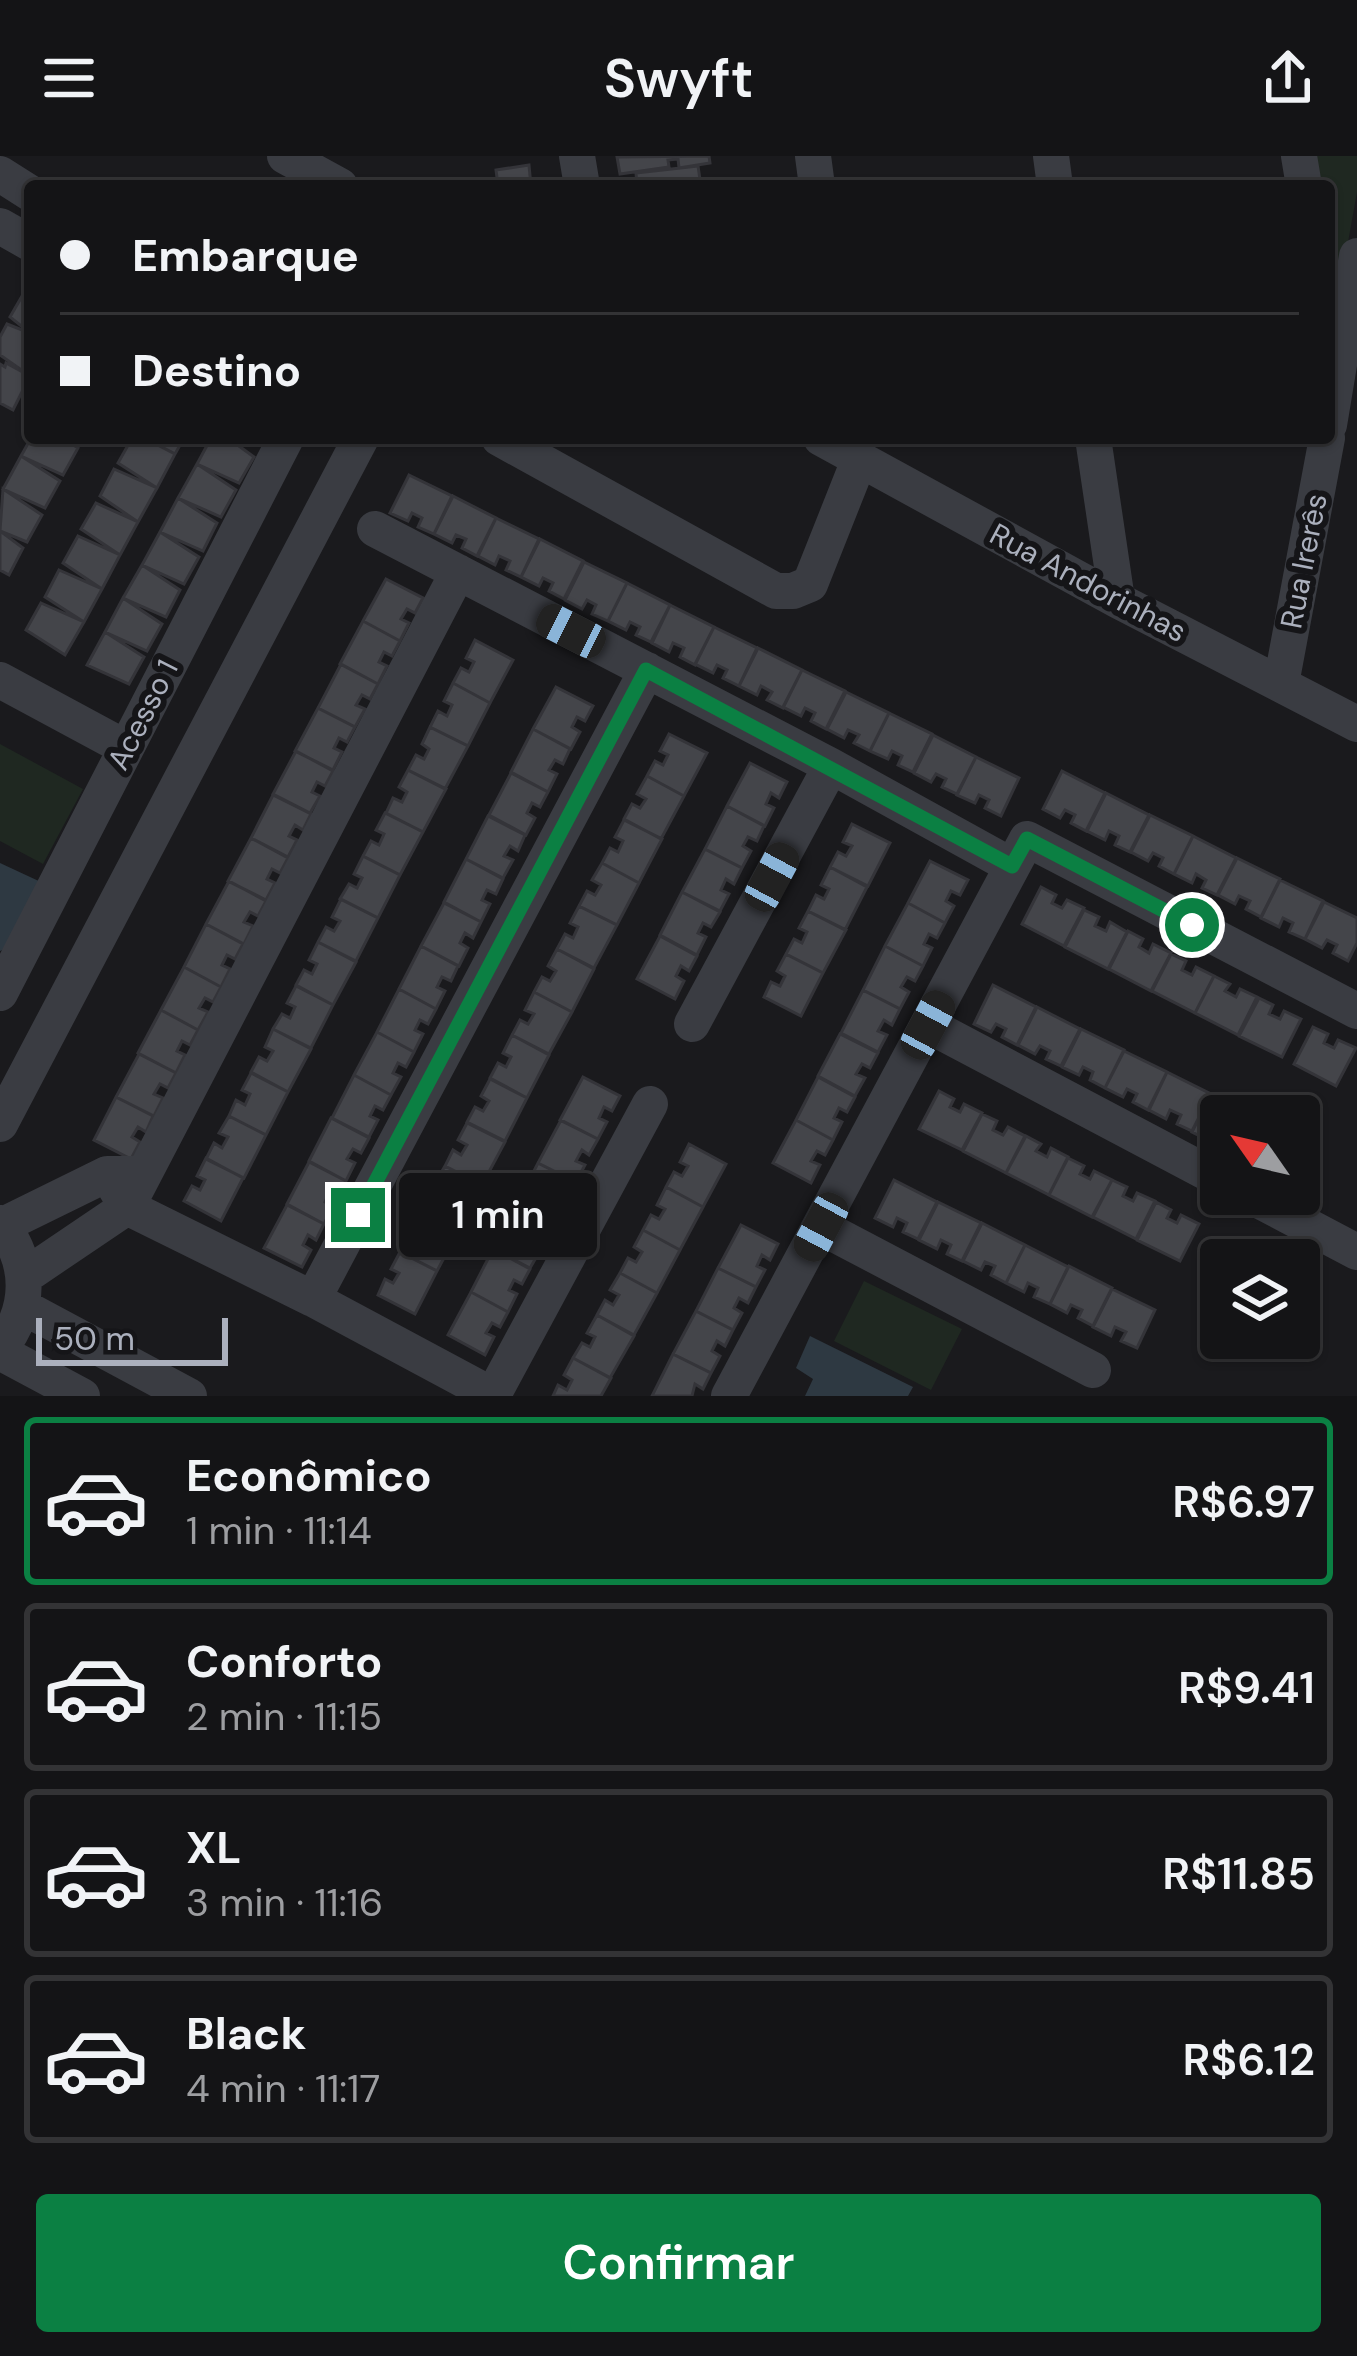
<!DOCTYPE html>
<html lang="pt">
<meta charset="utf-8">
<style>
:root{--surface:#141416;--page:#212123;--text:#f1f3f6;--muted:#9d9ea1;--line:#333335;--accent:#0b8043}
body{margin:0;font-family:"DM Sans",sans-serif;background:var(--page);color:var(--text);height:100vh;display:flex;flex-direction:column;font-size:45px;white-space:nowrap}
*{box-sizing:border-box;margin:0}
p{font-size:39px;color:var(--muted)}
.icon{flex:none;width:66px;height:66px;fill:none;stroke:currentColor;stroke-width:2;stroke-linecap:round;stroke-linejoin:round}
.map{position:relative;height:1240px;overflow:hidden}
.sheet{display:flex;flex-direction:column;background:var(--surface);flex:1}
.sheet>*{flex:none}
.top-card{position:absolute;left:24px;top:24px;width:1311px;height:264px;border-radius:12px;box-shadow:0 3px 9px #0004,0 0 0 3px var(--line);display:grid;align-content:center;height:264px;padding:0 36px;background:var(--surface)}
.needle{width:78px;rotate:304deg}
.controls{position:absolute;left:1200px;top:939px;display:grid;gap:24px}
.controls a{display:grid;place-items:center;width:120px;height:120px;border-radius:12px;background:var(--surface);box-shadow:0 3px 9px #0004,0 0 0 3px var(--line);font-size:60px}
.scale{position:absolute;left:36px;bottom:30px;width:192px;box-sizing:border-box;padding-left:12px;border:6px solid #abb0bd;border-top:0;font-size:33px;line-height:42px;white-space:nowrap;color:#abb0bd;-webkit-text-stroke:9px #151518;paint-order:stroke}
.end{position:absolute;width:54px;height:54px;margin:-27px;border:15px solid #0b8043;background:#fff;box-shadow:0 0 0 6px #fff}
.from{border-radius:50%}
.bubble{position:absolute;height:84px;border-radius:12px;background:var(--surface);box-shadow:0 3px 9px #0004,0 0 0 3px var(--line);font-size:39px;font-weight:600;line-height:84px;text-align:center}
.car{position:absolute;width:36px;height:72px;margin:-36px -18px;border-radius:15px;box-shadow:0 0 9px 3px #0007;background:linear-gradient(#222 24%,#8ab4d8 0 40%,#222 0 76%,#8ab4d8 0 86%,#222 0)}
.top-card b{display:flex;align-items:center;gap:42px;height:114px;font-size:45px}
.top-card b+b{border-top:3px solid var(--line)}
.top-card i{width:30px;height:30px;background:var(--text)}
ul{padding:21px 0 0;list-style:none}
li{display:flex;align-items:center;gap:36px;height:168px;margin:0 24px 18px;padding:0 12px;border:6px solid var(--line);border-radius:12px}
li div{flex:1}
li b{display:block;font-size:45px}
li em{font-style:normal;font-weight:600}
li.on{border-color:var(--accent)}
li>.icon{width:108px;height:108px;stroke-width:1.5}
.primary-button{display:flex;gap:24px;margin-top:auto;padding:24px 36px}
.primary-button a{flex:1;height:138px;border-radius:12px;background:var(--accent);color:#fff;font-size:48px;font-weight:600;line-height:138px;text-align:center}
header{display:flex;justify-content:space-between;align-items:center;height:156px;padding:0 36px;background:var(--surface);font-size:54px;font-weight:600}
.map>svg:first-child{display:block}
.green{fill:#1f2821}
.water{fill:#2e3942}
.building{fill:#44454a;stroke:#343439;stroke-width:3}
.lines{fill:none;stroke-linecap:round;stroke-linejoin:round}
.minor{stroke:#3a3c42;stroke-width:36}
.route{stroke:#0b8043;stroke-width:15}
.labels{text-anchor:middle;stroke-width:12;stroke-linejoin:round;paint-order:stroke}
.street-label{font-size:30px;fill:#abb0bd;stroke:#151518}
</style>
<header><svg class="icon" aria-label="menu" viewBox="0 0 24 24"><path d="M4 6h16M4 12h16M4 18h16"/></svg>Swyft<svg class="icon" aria-label="share" viewBox="0 0 24 24"><path d="M12 15V3M7 8l5-5 5 5M5 13v7h14v-7"/></svg></header>
<div class="map">
<svg width="1357" height="1240" viewBox="0 0 1357 1240">
<rect width="100%" height="100%" fill="#1a1a1d"/>
<path class="green" d="M1311,0H1357V36L1335,159L1329,118V30H1315Z
M0,588L83,633L43,708L0,685Z
M864,1125L962,1173L931,1234L834,1185Z"/>
<path class="water" d="M0,707L43,727L7,792L0,795Z
M810,1180L913,1231L908,1240H805L813,1223L796,1212Z"/>
<path class="building" d="M709,0L710,7L679,12L678,3L668,4L669,11L620,18L617,1Z
M529,9L531,30H498L496,14Z
M698,10L701,30H637L636,17Z
M25,135L30,137V177L10,161Z
M7,168L30,177V220L0,199V181Z
M6,207L30,220L13,254L0,247V208L5,211Z
M31,282H63L78,292L63,319L21,300Z
M132,282L148,288L150,285L175,298L157,332L118,307Z
M152,282H184L175,298L150,285Z
M211,282H228L254,301L239,327L197,308Z
M21,300L60,325L45,352L3,333Z
M197,308L236,334L221,361L178,342Z
M114,313L157,332L138,366L100,340Z
M409,319L452,340L434,378L418,371L422,362L412,357L408,365L390,357Z
M3,333L42,359L27,386L0,375Z
M453,340L496,362L477,400L462,392L466,383L456,379L452,387L434,378Z
M178,342L217,367L203,395L160,376Z
M96,347L138,366L120,399L81,373Z
M496,362L539,383L521,421L506,414L510,405L499,400L495,409L478,400Z
M0,375L23,392L9,419L0,414Z
M160,376L199,401L184,428L142,409Z
M78,380L120,399L102,433L63,407Z
M540,383L583,405L564,443L549,435L553,427L543,422L539,430L521,421Z
M584,406L627,427L608,465L592,458L596,449L587,444L582,453L565,444Z
M142,409L180,434L166,461L123,442Z
M59,414L102,433L84,466L45,441Z
M386,423L423,442L415,457L407,453L401,463L409,467L400,485L363,465Z
M627,427L670,449L651,486L636,479L640,471L630,466L626,474L608,465Z
M123,442L162,468L147,495L105,476Z
M41,447L84,466L65,499L26,474Z
M670,449L714,471L695,509L680,501L684,492L673,487L669,496L652,487Z
M363,465L400,485L392,500L384,496L379,506L387,510L378,528L340,508Z
M714,471L757,492L739,530L723,522L727,514L717,509L713,517L695,508Z
M105,476L144,501L129,528L87,509Z
M475,484L513,504L490,547L453,527L461,512L469,516L474,506L466,502Z
M758,492L802,514L783,552L767,544L772,536L761,530L757,539L739,530Z
M341,508L378,528L370,543L362,539L356,549L365,553L355,571L318,552Z
M802,514L845,535L826,573L811,565L815,557L805,552L801,560L783,551Z
M453,527L490,547L468,590L430,571L438,555L447,560L452,549L444,545Z
M556,531L593,550L585,565L577,561L572,571L580,576L571,593L533,573Z
M846,536L889,557L870,595L854,587L859,579L848,574L844,582L827,573Z
M318,552L355,571L347,586L339,582L334,592L342,596L333,614L295,595Z
M889,557L932,578L913,616L898,609L902,600L892,595L888,603L870,595Z
M430,571L468,590L445,633L408,614L416,599L424,603L429,593L422,588Z
M533,573L570,593L563,608L555,604L549,614L557,618L548,636L511,616Z
M669,578L707,597L684,640L647,620L655,605L663,609L668,599L660,595Z
M933,579L976,601L957,638L942,631L946,623L936,618L931,626L914,617Z
M296,595L333,615L325,630L317,626L312,636L320,640L310,657L273,638Z
M976,601L1019,622L1001,660L985,652L989,644L979,639L975,647L957,639Z
M750,607L787,626L779,642L771,637L766,648L774,652L765,670L727,650Z
M408,614L446,633L423,676L386,657L393,642L402,646L407,636L399,631Z
M1062,615L1105,637L1086,675L1071,667L1075,659L1065,654L1060,662L1043,653Z
M511,617L548,636L540,651L532,647L527,657L535,662L526,679L489,659Z
M647,620L684,640L661,683L624,663L632,648L640,652L646,643L637,638Z
M1106,637L1149,659L1130,696L1115,689L1119,680L1109,675L1105,684L1087,675Z
M273,639L311,658L303,674L295,669L289,680L297,684L288,701L251,682Z
M727,650L764,670L757,685L748,681L743,690L751,695L742,712L705,693Z
M385,657L423,676L400,719L363,700L371,685L379,689L384,678L376,674Z
M1150,659L1193,680L1174,718L1159,710L1163,702L1153,697L1148,705L1131,696Z
M488,660L525,679L518,695L510,690L504,700L513,704L503,722L466,703Z
M624,664L662,683L639,727L602,707L610,692L618,696L623,685L615,681Z
M852,668L890,687L868,730L830,711L838,696L846,700L852,690L843,686Z
M1193,680L1236,702L1217,739L1202,732L1206,724L1196,718L1192,727L1174,718Z
M251,682L288,702L280,717L272,713L267,723L275,727L266,744L228,725Z
M705,693L742,712L734,728L726,723L721,734L729,738L720,755L682,736Z
M363,700L400,719L378,762L340,743L349,728L357,732L362,722L354,718Z
M1237,702L1280,723L1261,761L1246,753L1250,745L1239,740L1235,748L1218,739Z
M466,703L503,723L496,738L487,734L482,744L490,748L481,766L444,746Z
M930,705L968,724L960,739L951,735L946,745L954,750L945,767L908,747Z
M602,707L639,727L617,769L579,750L587,735L595,739L601,729L592,724Z
M830,711L867,731L845,774L808,755L816,739L824,743L829,733L821,729Z
M1280,724L1323,745L1305,783L1289,776L1293,767L1283,762L1279,771L1261,762Z
M229,725L266,745L258,760L250,756L244,766L253,770L244,788L206,768Z
M1041,731L1056,739L1052,747L1062,752L1067,744L1084,752L1064,790L1022,768Z
M682,736L720,756L711,771L703,767L698,777L706,781L697,799L660,779Z
M341,743L378,762L356,805L318,786L326,771L334,775L340,765L332,761Z
M1324,746L1357,762V787L1348,805L1333,797L1337,789L1327,784L1322,792L1305,783Z
M444,747L481,766L473,782L465,777L460,787L468,792L459,810L421,790Z
M908,747L945,767L937,782L929,778L924,788L932,792L923,810L885,790Z
M579,750L617,769L594,812L557,793L565,778L573,782L578,771L570,767Z
M1084,754L1099,761L1095,770L1106,775L1110,766L1127,776L1108,813L1065,791Z
M808,755L846,774L823,817L786,798L794,783L802,787L807,776L799,772Z
M206,768L243,788L235,803L227,799L222,809L230,813L221,831L184,811Z
M1128,775L1143,783L1139,791L1149,797L1153,788L1171,797L1151,835L1109,813Z
M660,780L697,800L689,815L681,810L676,820L684,825L675,843L637,823Z
M318,786L356,806L333,849L296,829L304,814L312,818L317,808L309,804Z
M421,790L458,810L451,825L442,821L437,831L445,835L436,853L399,833Z
M885,790L923,810L915,825L907,821L901,831L909,836L900,853L863,834Z
M557,793L594,813L572,856L534,836L542,821L550,825L556,815L548,810Z
M786,798L823,817L801,860L764,841L771,826L780,830L785,820L777,815Z
M1171,798L1186,805L1182,814L1192,819L1196,811L1214,820L1195,857L1152,835Z
M184,811L221,831L213,846L205,842L199,852L208,856L198,874L161,854Z
M1214,820L1230,828L1225,835L1236,841L1240,833L1257,841L1238,879L1195,857Z
M993,829L1036,851L1017,889L1002,881L1006,873L996,868L991,876L974,868Z
M296,830L333,849L311,892L273,873L282,858L290,862L295,851L287,847Z
M399,833L436,853L428,868L420,864L415,874L423,878L414,896L377,876Z
M863,834L900,853L892,869L884,864L878,875L887,879L878,896L841,877Z
M534,836L572,856L549,898L512,879L520,864L528,868L534,858L525,854Z
M1259,842L1273,849L1269,858L1280,863L1284,855L1301,863L1282,901L1239,880Z
M1037,851L1080,873L1061,910L1046,903L1050,895L1040,890L1035,898L1018,889Z
M161,854L198,874L190,889L182,885L177,895L185,899L176,917L138,897Z
M1313,871L1328,878L1324,887L1334,892L1338,884L1356,892L1336,930L1294,908Z
M273,873L311,893L288,936L251,916L259,901L267,905L273,895L265,891Z
M1081,873L1124,894L1105,932L1090,924L1093,916L1083,911L1079,919L1062,911Z
M377,876L414,896L406,911L398,907L393,917L401,921L391,939L354,919Z
M840,878L878,897L870,912L862,908L856,918L865,922L855,940L818,920Z
M512,879L549,899L527,942L490,922L498,907L506,911L511,901L503,897Z
M1124,895L1167,916L1148,954L1133,946L1137,938L1127,933L1123,941L1105,932Z
M139,898L176,917L168,932L160,928L154,938L163,942L154,960L116,941Z
M1167,916L1211,938L1192,975L1177,968L1181,959L1170,954L1166,963L1149,954Z
M251,917L288,936L266,979L229,960L236,944L245,949L250,938L242,934Z
M354,919L391,939L383,954L375,950L370,960L378,964L369,981L332,962Z
M583,921L620,940L612,955L604,951L599,962L607,966L598,983L560,964Z
M818,921L855,941L847,956L839,952L834,962L842,966L833,984L796,964Z
M490,923L527,942L505,985L467,966L475,951L483,955L489,945L481,940Z
M939,935L954,943L950,951L960,956L964,948L982,957L962,994L919,973Z
M1211,938L1254,960H1221V980L1214,977L1210,985L1192,976Z
M116,941L153,960L146,976L138,971L132,981L140,986L131,1003L94,984Z
M982,958L997,965L993,974L1003,979L1008,971L1025,980L1006,1017L963,995Z
M229,960L266,979L244,1022L206,1003L214,987L222,992L228,981L219,977Z
M331,962L369,982L361,997L353,993L347,1003L355,1007L346,1025L309,1005Z
M561,964L598,983L589,999L582,994L576,1005L585,1009L576,1026L538,1007Z
M796,964L833,984L825,999L817,995L811,1005L820,1009L811,1027L773,1007Z
M467,967L505,986L482,1029L445,1010L453,994L461,999L467,989L458,984Z
M1026,980L1041,988L1036,995L1047,1001L1051,992L1068,1001L1049,1039L1006,1017Z
M689,988L726,1008L703,1051L666,1031L674,1016L682,1020L688,1010L680,1006Z
M206,1002L243,1022L221,1065L184,1045L192,1030L200,1034L205,1024L197,1020Z
M1068,1002L1084,1010L1080,1018L1090,1023L1094,1015L1112,1024L1092,1061L1049,1039Z
M309,1006L346,1025L338,1040L330,1036L325,1046L333,1051L324,1068L287,1048Z
M538,1007L575,1026L567,1042L559,1037L554,1047L562,1052L553,1069L516,1050Z
M445,1010L482,1029L459,1072L422,1052L431,1037L438,1042L444,1032L435,1027Z
M894,1024L937,1046L918,1083L903,1076L907,1067L897,1062L893,1071L875,1062Z
M1112,1024L1127,1031L1123,1040L1133,1045L1137,1037L1155,1045L1136,1083L1093,1061Z
M666,1031L703,1051L680,1094L643,1074L651,1059L659,1063L665,1053L657,1049Z
M938,1046L981,1067L962,1105L947,1098L951,1089L941,1084L937,1093L919,1084Z
M1156,1046L1171,1054L1167,1062L1177,1067L1181,1059L1199,1068L1180,1105L1137,1084Z
M287,1049L324,1068L316,1084L308,1079L303,1089L311,1094L302,1111L264,1092Z
M515,1050L553,1069L545,1084L537,1080L531,1091L540,1095L530,1112L493,1093Z
M422,1053L460,1072L437,1115L400,1096L408,1081L416,1085L421,1075L413,1070Z
M982,1067L1025,1089L1006,1127L991,1119L995,1110L985,1106L981,1114L963,1105Z
M741,1069L778,1088L770,1104L762,1099L757,1110L765,1114L756,1131L718,1112Z
M643,1074L680,1094L657,1137L620,1117L628,1102L636,1106L642,1096L634,1091Z
M1025,1089L1068,1111L1050,1148L1034,1141L1038,1132L1028,1127L1024,1136L1006,1127Z
M493,1093L530,1113L522,1128L514,1124L509,1134L517,1138L508,1156L471,1136Z
M400,1096L437,1115L415,1158L378,1139L385,1123L393,1127L399,1117L391,1113Z
M1069,1110L1112,1132L1093,1170L1078,1162L1082,1154L1071,1149L1067,1157L1050,1148Z
M718,1112L756,1131L748,1147L739,1142L734,1152L742,1157L733,1174L696,1155Z
M620,1117L657,1137L634,1179L597,1159L605,1144L613,1149L619,1139L610,1134Z
M1112,1133L1155,1154L1137,1192L1121,1185L1126,1176L1115,1171L1111,1180L1093,1171Z
M471,1136L508,1156L500,1171L492,1167L486,1177L494,1181L485,1199L448,1179Z
M696,1155L733,1174L725,1190L717,1185L712,1195L720,1200L711,1217L673,1198Z
M597,1159L634,1180L610,1222L573,1202L582,1187L590,1191L595,1181L587,1177Z
M673,1198L711,1217L703,1233L695,1228L692,1240H652Z
M573,1202L611,1222L601,1240H553L558,1229L567,1234L572,1224L564,1219Z"/>
<g class="lines">
<path class="minor" d="M285,0L340,30
M577,0L582,30
M813,0L817,30
M1051,0L1055,30
M1299,0L1304,30
M0,18L30,37
M0,70L30,87
M1329,269L1357,100
M499,282L776,435H793L810,428L860,302
M821,282L1117,444L1357,568
M1093,282L1117,444
M375,373L831,610L1012,710
M0,524L126,592
M1281,528L1327,282
M0,837L286,282
M692,868L831,610
M928,869L1221,1024
M0,968L361,282
M107,1018L127,1051L313,1143L494,1240
M1247,1038L1357,1096
M0,1067C32,1107 31,1153 0,1193
M3,1069L107,1018H132
M821,1071L1093,1214
M25,1120L127,1051L458,416
M313,1143L647,514
M23,1151L189,1240
M0,1196L82,1240
M493,1239L650,948
M729,1240L1027,683L1357,855"/>
</g>
<g class="lines">
<path class="route" d="M358,1059L646,514L1012,710L1027,683L1192,769"/>
</g>
<g class="labels">
<g class="street-label">
<text transform="translate(1304 405) rotate(-79)" y="10">Rua Irerês</text>
<text transform="translate(1088 427) rotate(28)" y="10">Rua Andorinhas</text>
<text transform="translate(143 559) rotate(-63)" y="10">Acesso 1</text>
</g>
</g>
</svg>
<div class="controls">
<a><svg class="needle" viewBox="-14 -14 28 28"><path d="M0-13l5 13h-10z" fill="#e53935"/><path d="M0 13l5-13h-10z" fill="#9d9ea1"/></svg></a>
<a><svg class="icon" aria-label="layers" viewBox="0 0 24 24"><path d="M12 4l9 5-9 5-9-5zM3 14l9 5 9-5"/></svg></a>
</div>
<div class="scale">50 m</div>
<i class="end from" style="left:1192px;top:769px"></i>
<i class="end" style="left:358px;top:1059px"></i>
<div class="bubble" style="left:399px;top:1017px;width:198px">1 min</div>
<i class="car" style="left:571px;top:475px;rotate:297deg"></i>
<i class="car" style="left:772px;top:721px;rotate:28deg"></i>
<i class="car" style="left:928px;top:869px;rotate:28deg"></i>
<i class="car" style="left:821px;top:1071px;rotate:208deg"></i>
<div class="top-card">
<b><i class="from"></i>Embarque</b>
<b><i></i>Destino</b>
</div>
</div>
<section class="sheet">
<ul>
<li class="on"><svg class="icon" aria-label="car" viewBox="0 0 24 24"><path d="M5 17H2v-5l4-1 3-4h7l3 4 3 1v5h-3M9 17h6M6 11h13"/><circle cx="7" cy="17" r="2"/><circle cx="17" cy="17" r="2"/></svg><div><b>Econômico</b><p>1 min · 11:14</p></div><em>R$6.97</em></li>
<li><svg class="icon" aria-label="car" viewBox="0 0 24 24"><path d="M5 17H2v-5l4-1 3-4h7l3 4 3 1v5h-3M9 17h6M6 11h13"/><circle cx="7" cy="17" r="2"/><circle cx="17" cy="17" r="2"/></svg><div><b>Conforto</b><p>2 min · 11:15</p></div><em>R$9.41</em></li>
<li><svg class="icon" aria-label="car" viewBox="0 0 24 24"><path d="M5 17H2v-5l4-1 3-4h7l3 4 3 1v5h-3M9 17h6M6 11h13"/><circle cx="7" cy="17" r="2"/><circle cx="17" cy="17" r="2"/></svg><div><b>XL</b><p>3 min · 11:16</p></div><em>R$11.85</em></li>
<li><svg class="icon" aria-label="car" viewBox="0 0 24 24"><path d="M5 17H2v-5l4-1 3-4h7l3 4 3 1v5h-3M9 17h6M6 11h13"/><circle cx="7" cy="17" r="2"/><circle cx="17" cy="17" r="2"/></svg><div><b>Black</b><p>4 min · 11:17</p></div><em>R$6.12</em></li>
</ul>
<div class="primary-button"><a>Confirmar</a></div>
</section>
